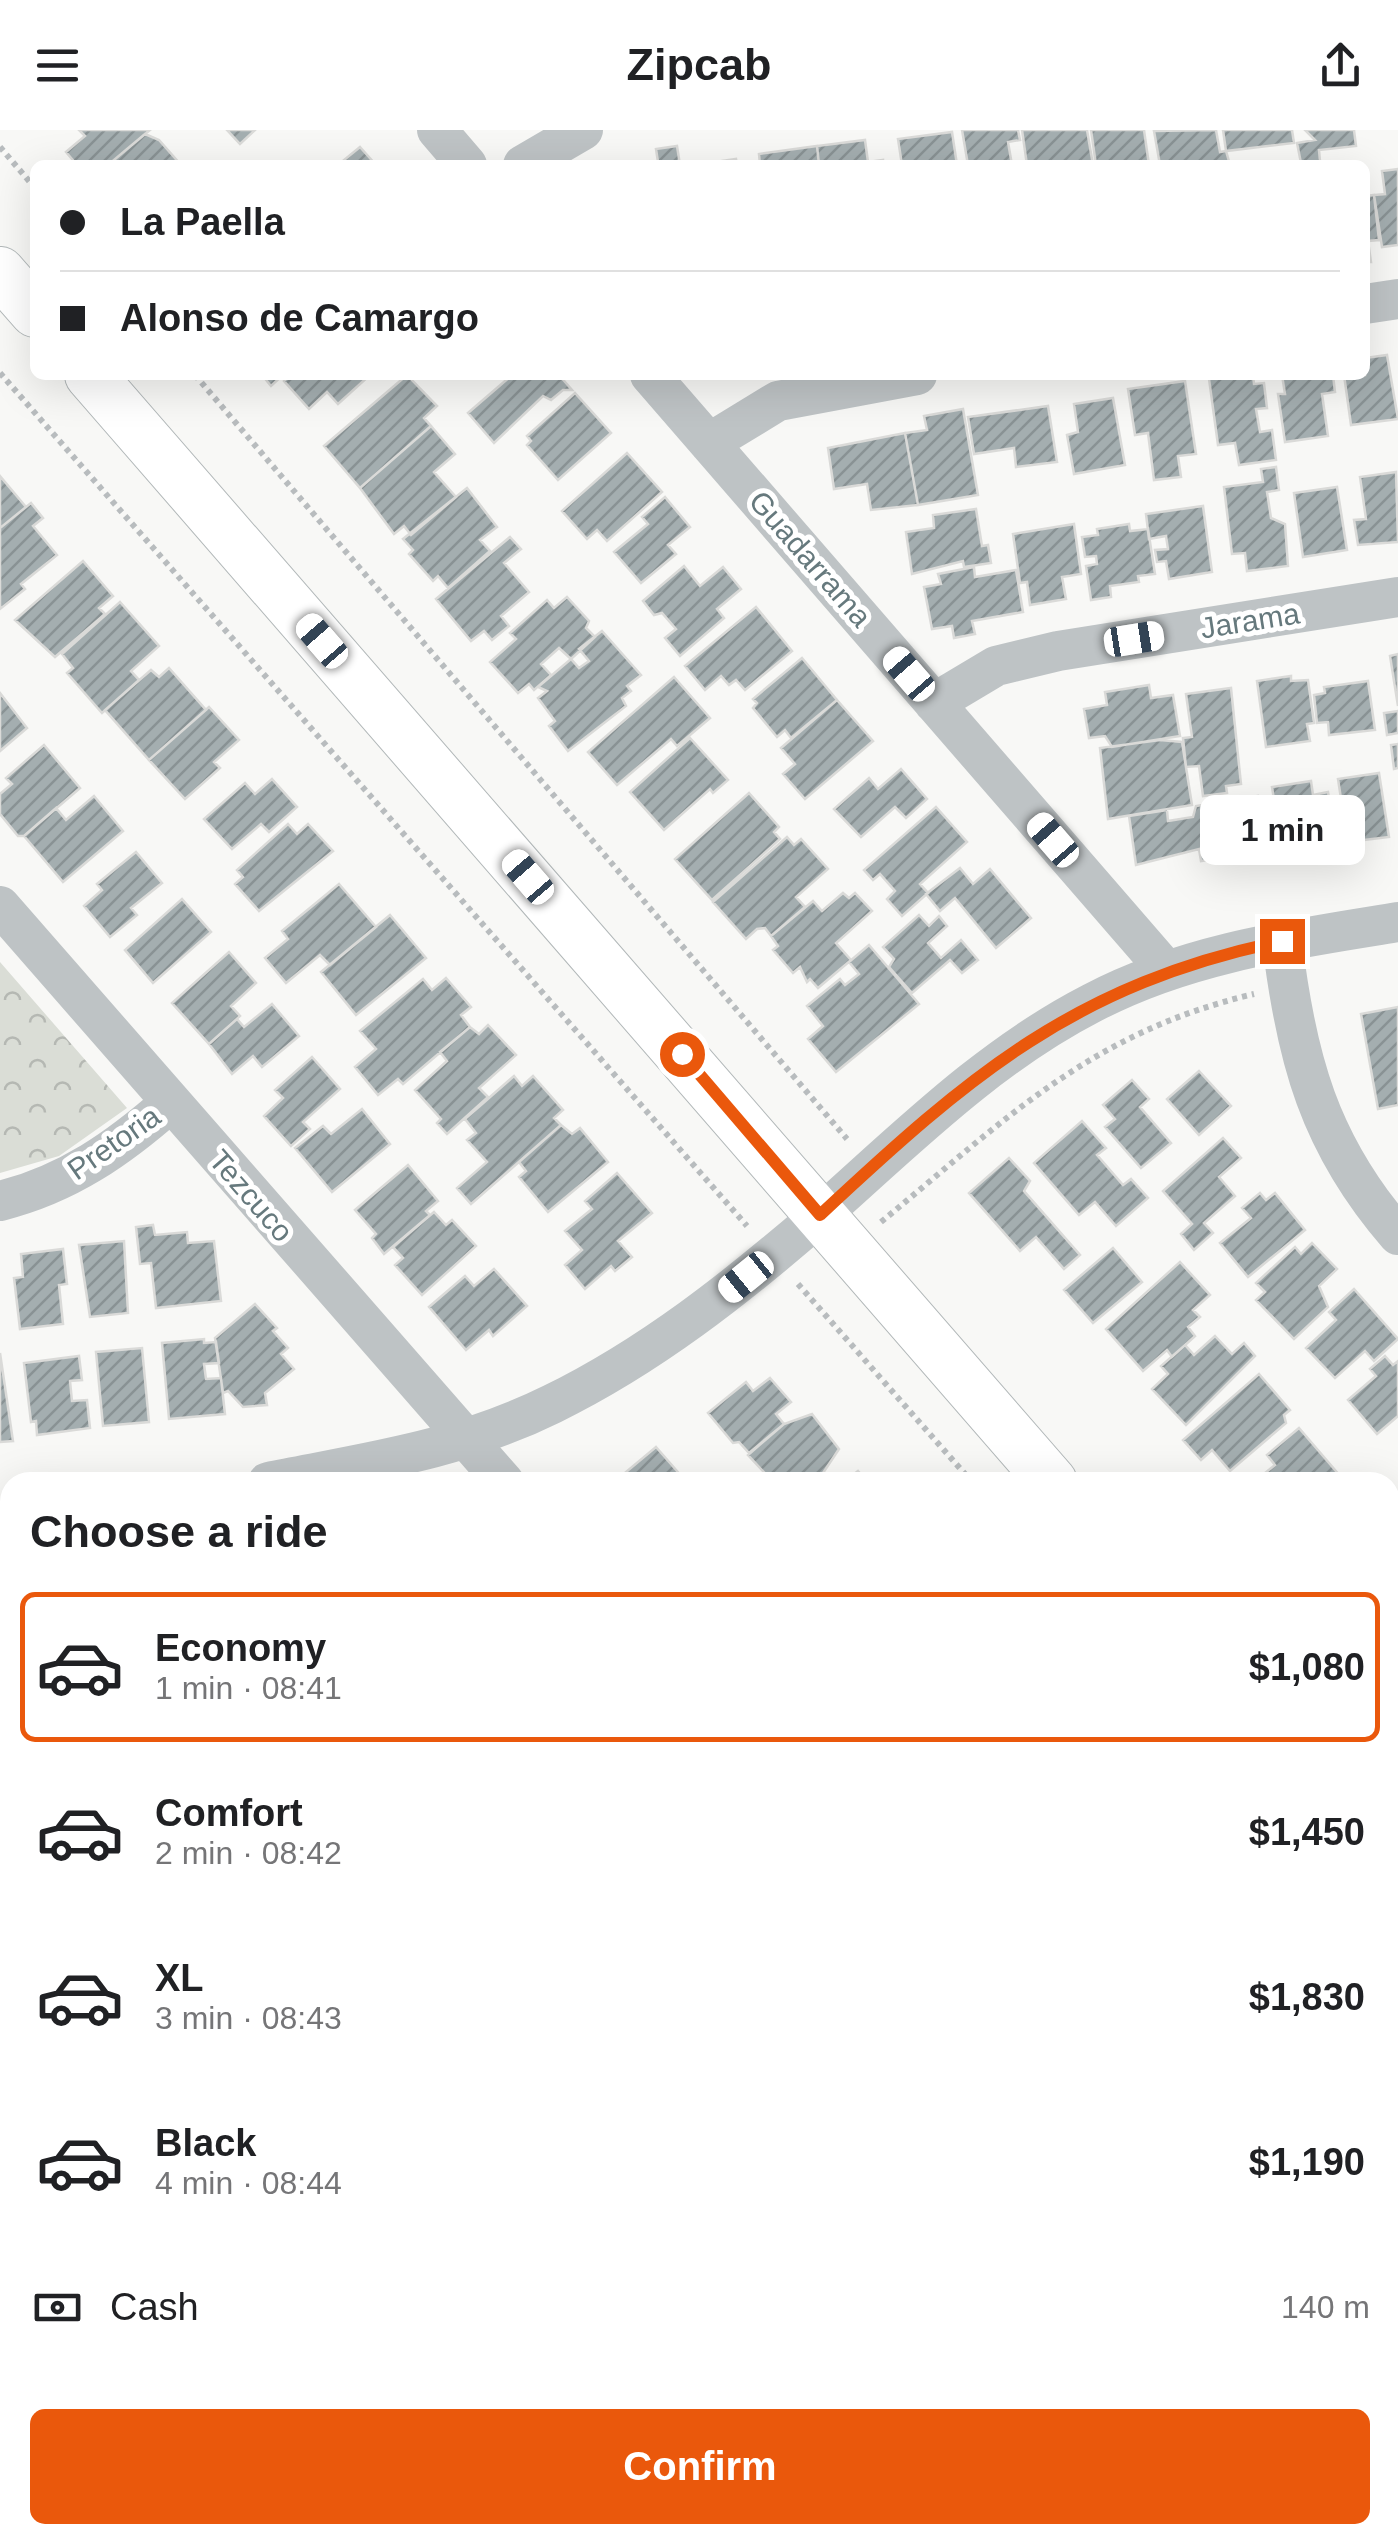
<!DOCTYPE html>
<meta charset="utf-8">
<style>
:root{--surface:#fff;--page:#f2f2f2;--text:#202124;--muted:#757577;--line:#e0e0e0;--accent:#ea580c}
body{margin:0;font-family:Arial,sans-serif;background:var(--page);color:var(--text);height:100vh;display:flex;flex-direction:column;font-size:38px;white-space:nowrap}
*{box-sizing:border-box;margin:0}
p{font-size:32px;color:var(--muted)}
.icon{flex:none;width:55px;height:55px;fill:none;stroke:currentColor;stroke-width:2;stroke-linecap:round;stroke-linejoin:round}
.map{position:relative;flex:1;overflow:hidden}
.drawer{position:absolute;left:0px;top:1342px;width:1400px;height:1072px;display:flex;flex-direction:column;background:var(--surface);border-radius:30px 30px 0 0;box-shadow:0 10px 40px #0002}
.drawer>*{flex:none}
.hud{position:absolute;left:30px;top:30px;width:1340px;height:220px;border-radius:15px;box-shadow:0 10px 40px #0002;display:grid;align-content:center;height:220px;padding:0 30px;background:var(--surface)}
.end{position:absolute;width:45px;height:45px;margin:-22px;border:12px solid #ea580c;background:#fff;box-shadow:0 0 0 5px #fff}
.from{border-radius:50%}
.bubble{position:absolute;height:70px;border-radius:15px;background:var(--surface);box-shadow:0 10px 40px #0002;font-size:32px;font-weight:700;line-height:70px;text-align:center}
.car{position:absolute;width:30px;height:60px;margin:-30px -15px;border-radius:12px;box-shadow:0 0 8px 2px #0007;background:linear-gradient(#fff 24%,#345 0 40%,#fff 0 76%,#345 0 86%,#fff 0)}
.hud b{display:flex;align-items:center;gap:35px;height:95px;font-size:38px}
.hud b+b{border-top:2px solid var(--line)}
.hud i{width:25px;height:25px;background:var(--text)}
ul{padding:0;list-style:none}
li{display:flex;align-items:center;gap:30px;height:150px;margin:0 20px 15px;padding:0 10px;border:5px solid transparent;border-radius:15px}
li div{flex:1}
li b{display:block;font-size:38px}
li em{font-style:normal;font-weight:700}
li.current{border-color:var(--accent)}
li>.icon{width:90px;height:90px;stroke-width:1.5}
h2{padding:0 30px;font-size:45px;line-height:120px}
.pay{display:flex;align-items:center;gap:25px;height:110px;padding:0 30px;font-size:38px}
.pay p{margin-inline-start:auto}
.primary-button{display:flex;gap:20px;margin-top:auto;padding:20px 30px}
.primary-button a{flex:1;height:115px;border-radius:15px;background:var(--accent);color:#fff;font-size:40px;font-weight:700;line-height:115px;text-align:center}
header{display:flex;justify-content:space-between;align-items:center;height:130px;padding:0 30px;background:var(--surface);font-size:45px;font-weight:700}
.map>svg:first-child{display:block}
.park{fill:url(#park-crowns)}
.building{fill:url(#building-hatch);stroke:#dadad8;stroke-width:2.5}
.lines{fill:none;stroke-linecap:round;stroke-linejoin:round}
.major-casing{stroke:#b2b8b9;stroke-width:52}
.path{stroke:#b8bcbe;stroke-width:6;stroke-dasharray:5 5;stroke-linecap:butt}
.minor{stroke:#bec3c5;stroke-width:40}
.major{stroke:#fff;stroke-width:50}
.route{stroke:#ea580c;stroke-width:12}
.labels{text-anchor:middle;stroke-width:10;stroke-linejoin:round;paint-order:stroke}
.street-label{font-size:30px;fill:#66797d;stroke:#fff}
</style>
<header><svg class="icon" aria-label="menu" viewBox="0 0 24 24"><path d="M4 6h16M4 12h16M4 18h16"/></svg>Zipcab<svg class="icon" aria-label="share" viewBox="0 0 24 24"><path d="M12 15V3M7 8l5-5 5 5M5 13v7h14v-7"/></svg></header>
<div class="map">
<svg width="1398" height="2413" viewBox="0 0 1398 2413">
<defs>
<pattern id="park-crowns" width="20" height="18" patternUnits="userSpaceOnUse" patternTransform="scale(2.5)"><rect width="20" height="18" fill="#daddd6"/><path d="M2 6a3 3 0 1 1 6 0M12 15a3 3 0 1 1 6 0" fill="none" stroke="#b5b8b3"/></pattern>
<pattern id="building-hatch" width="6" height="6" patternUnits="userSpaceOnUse" patternTransform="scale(2.5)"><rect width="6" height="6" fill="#a4aeb0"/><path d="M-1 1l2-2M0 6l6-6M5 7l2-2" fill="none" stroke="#899294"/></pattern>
</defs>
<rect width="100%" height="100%" fill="#f8f8f6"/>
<path class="park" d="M0,832L127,978L59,1026L0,1043Z
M712,2405H1014L1021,2413H713Z"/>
<path class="building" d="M79,0H150L108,35H77L66,22L85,6Z
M227,0H255L240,14Z
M962,0H1018L1020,10L1008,12L1012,35H968Z
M1022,0H1087L1093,35H1027Z
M1091,0H1144L1149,35H1096Z
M1216,0L1220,22L1226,21L1230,35H1160L1154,1Z
M1223,0H1292L1294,13L1226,21Z
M1305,0H1354L1356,16L1319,20L1320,31L1301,33L1297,13L1315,10Z
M952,2L957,35H902L898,9Z
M145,4L159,10L181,35H108Z
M865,10L868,32L883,30V35H819L817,16Z
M677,16L680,35H636L658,32L656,19Z
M817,16L819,35H760L759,24Z
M360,17L376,35H338Z
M736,29L737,35H695Z
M1398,39V115L1382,117L1374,65L1385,64L1382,41Z
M1374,65L1379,110L1368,111L1371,132H1365V66Z
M1387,225L1398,289L1351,295L1344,245H1365V228Z
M262,245H283L271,256Z
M290,245H370L338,274L327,262L309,279L284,251Z
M407,245L437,276L424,288L431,296L360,358L324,316Z
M512,245H559L572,260H563L551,270L543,266L494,313L468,283Z
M1253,245L1254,254L1264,253L1267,278L1256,279L1260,302L1272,300L1276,330L1239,335L1235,313L1218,315L1209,249Z
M1282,245H1333L1335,262L1322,264L1328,306L1285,312L1278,264H1285Z
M1185,251L1196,324L1178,326L1181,347L1154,350L1148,303L1135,305L1128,259Z
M575,263L611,303L558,350L527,315L531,311L527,306Z
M1113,268L1125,335L1074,344L1067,305L1078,302L1074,274Z
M1048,276L1057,332L1016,337L1014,318L974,324L968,287Z
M963,279L978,365L918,375L905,303L927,300L924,286Z
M431,296L455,324L434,342L456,367L411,405L404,396L394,404L360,358Z
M905,303L918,375L871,380L867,354L834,359L828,318Z
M627,323L662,362L607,411L597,400L587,409L562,381Z
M1276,337L1279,360L1267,362L1271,388L1285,394L1288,436L1247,441L1245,423L1232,424L1224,357L1263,352L1261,339Z
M1396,342L1398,412L1358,415L1354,390L1366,389L1360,347Z
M0,346L26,377L0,398Z
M1337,357L1347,420L1303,427L1294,363Z
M467,358L497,397L480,410L490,421L448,458L438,446L433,451L409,424L413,420L403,409Z
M665,367L690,397L668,415L676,424L641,453L614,422L648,394L642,387Z
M31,373L43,388L33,396L57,425L21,454L25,459L0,479V398Z
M1203,376L1212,442L1169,449L1166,431L1157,432L1155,420L1168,419L1166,406L1149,409L1146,384Z
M976,379L982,416L988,415L991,433L964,437L963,431L912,444L906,402L934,398L933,385Z
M1074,394L1081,444L1062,447L1066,469L1030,475L1027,452L1020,453L1013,404Z
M1129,394L1130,401L1148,399L1155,444L1138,446L1139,452L1110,456L1111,467L1091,470L1086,436L1097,434L1096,426L1085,427L1082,407L1098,405L1097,399Z
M510,407L521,419L504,433L529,462L501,486L509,496L492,510L484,501L471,511L436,469Z
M83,431L113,466L99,478L105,484L55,527L15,490Z
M684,436L700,456L723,437L741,459L717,479L724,488L680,526L665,508L676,499L662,483L654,485L643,471Z
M974,437L975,447L1016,440L1023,482L972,491L975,504L954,508L952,496L932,499L924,457L941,454L938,444Z
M567,467L589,491L586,498L595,507L571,529L559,518L541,534L551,545L534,560L529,554L518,563L490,532L516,509L510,503L547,470L554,478Z
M120,472L159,516L131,541L139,550L102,583L67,543L73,538L62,524Z
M756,477L792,521L745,560L736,550L729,555L721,546L705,560L685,536Z
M602,501L641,545L627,556L631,561L622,568L626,576L568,621L549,596L555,591L538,568L547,561L538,557L571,529L579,538L589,531L579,519Z
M1398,524V576L1390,526Z
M802,528L837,570L791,608L785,600L777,607L753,578L757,573L753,569Z
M169,538L206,580L149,630L105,580L151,540L159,547Z
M1291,546V551L1308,550L1314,593L1307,594L1310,611L1266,617L1257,551Z
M674,547L710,588L677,616L671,609L617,655L588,622Z
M1368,551L1375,600L1329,605L1328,592L1317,593L1314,565L1325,563L1324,557Z
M1149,555L1151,568L1173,565L1180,606L1112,617L1105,606L1089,608L1084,579L1107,575L1105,562Z
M1231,558L1241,654L1226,656L1227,663L1203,666L1199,636L1186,637L1183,608L1192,607L1186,564Z
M0,563L27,598L0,621Z
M837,570L873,611L805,669L783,644L795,634L781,618Z
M209,577L239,610L214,632L220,638L185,669L149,630Z
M1398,581V603L1387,605L1384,583Z
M690,608L728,650L713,663L710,659L664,700L630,662Z
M1160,610L1182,612L1192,675L1108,689L1100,618Z
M1398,614V638L1394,639L1391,615Z
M44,615L80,658L24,706H18L0,684V664L12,654L6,648Z
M901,639L927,669L906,688L895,677L861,707L834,679L869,648L878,659Z
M1379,643L1389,707L1347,712L1345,694L1334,696L1331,677L1342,675L1338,649Z
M272,649L297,677L269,702L261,694L232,719L204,689L245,653L255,664Z
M1311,651L1313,665L1328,662L1337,711L1282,721L1272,657Z
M749,663L779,697L774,702L780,709L712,770L675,729Z
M94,666L123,701L63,752L24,706L56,678L66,690Z
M1258,666L1267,721L1201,731L1199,719L1136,735L1129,686L1167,680L1168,691L1193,687L1196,676Z
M936,677L967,712L920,754L928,763L902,786L887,769L895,761L880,744L873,750L864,740Z
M288,694L297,704L308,694L333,721L259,781L235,754L243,747L237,740Z
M787,707L794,715L801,709L828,739L796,767L805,777L771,806L765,798L757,799L746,809L713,772Z
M136,722L162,753L131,778L137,785L110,807L84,776L102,760L97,754Z
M960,738L973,754L990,739L1031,788L996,818L955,768L940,781L926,764Z
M339,754L376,797L330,835L320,825L286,853L265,828L288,809L282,801Z
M843,763L849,768L855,763L872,781L836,813L851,830L818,858L810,849L807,852L800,837L793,843L773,820L778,816L771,806L813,771L822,781Z
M182,769L211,802L153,853L125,820Z
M390,785L426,828L356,885L321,842Z
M919,785L929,796L939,786L947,796L928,813L941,828L961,810L978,830L962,843L950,830L912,863L889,837L894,829L883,817Z
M869,815L919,874L836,942L808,909L823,896L807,876L840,849L845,855L859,844L849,832Z
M229,822L256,853L231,876L240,886L209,914L172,873Z
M446,848L471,877L461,885L470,897L403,954L398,949L378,965L355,937L376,919L360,901L423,849L432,860Z
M272,874L299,906L262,937L253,926L232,944L209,914L237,889L244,897Z
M1398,877V975L1378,979L1361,884Z
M488,895L516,925L479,958L488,967L447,1004L437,993L441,989L415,960L447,931L440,922L470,897L479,904Z
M312,927L340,959L303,992L310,999L291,1016L264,986L283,968L275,960Z
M1199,941L1231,976L1199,1005L1167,969Z
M514,946L522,956L533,946L563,980L554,988L561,995L471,1074L457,1058L487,1032L467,1010L476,1003L465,989Z
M1132,950L1149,969L1140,977L1171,1013L1141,1038L1105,997L1115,989L1103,975Z
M362,979L390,1014L332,1062L295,1018L323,996L331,1004Z
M1082,991L1106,1018L1097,1025L1123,1055L1131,1049L1148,1068L1116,1096L1095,1072L1079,1085L1034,1033Z
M561,995L572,1004L580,998L608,1032L548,1082L519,1047L526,1041L519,1032Z
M1223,1008L1241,1028L1219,1047L1235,1066L1204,1093L1213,1103L1194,1120L1181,1104L1192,1094L1163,1061Z
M1009,1028L1030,1051L1024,1061L1080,1125L1064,1139L1036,1107L1020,1121L969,1063Z
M408,1035L438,1071L426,1081L430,1085L384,1124L372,1108L376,1104L355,1080Z
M617,1043L652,1083L618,1111L632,1127L615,1141L611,1136L585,1159L565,1135L582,1120L565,1101L592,1079L585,1071Z
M1260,1063L1266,1070L1275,1063L1305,1100L1248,1147L1220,1113L1251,1088L1242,1078Z
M434,1082L446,1095L452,1090L476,1116L422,1165L395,1135L403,1128L393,1117Z
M153,1095L155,1105L187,1102L188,1113L214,1111L221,1171L156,1178L151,1133L140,1134L136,1097Z
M124,1111L128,1183L90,1187L79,1115Z
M1312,1113L1337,1139L1319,1156L1328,1177L1294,1209L1256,1170L1265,1162L1256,1153L1295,1117L1301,1124Z
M1113,1118L1142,1152L1093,1193L1064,1160Z
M63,1119L67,1154L59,1155L63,1194L20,1199L14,1148L23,1147L21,1124Z
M1180,1132L1210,1165L1193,1180L1200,1187L1188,1197L1195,1206L1172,1227L1167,1220L1143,1241L1106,1199Z
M494,1139L527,1176L493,1206L489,1200L466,1220L429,1177L465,1146L474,1156Z
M1354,1159L1398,1209L1374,1231L1365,1221L1335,1248L1306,1218L1336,1190L1329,1182Z
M255,1174L277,1198L273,1201L288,1218L281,1224L294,1239L265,1263L267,1275L243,1277L228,1261L223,1263L215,1208Z
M1215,1206L1232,1224L1244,1213L1255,1226L1186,1295L1152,1259L1168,1244L1161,1236L1185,1215L1194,1225Z
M204,1209V1213L216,1212L219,1233L204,1234L206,1249L221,1248L225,1284L169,1289L162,1213Z
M142,1218L149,1292L103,1296L96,1222Z
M0,1223L13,1311L0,1312Z
M79,1226L82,1250L70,1251L72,1271L87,1270L90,1298L37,1305L36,1291L31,1292L24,1233Z
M1385,1226L1393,1235L1398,1231V1286L1377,1304L1348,1270L1376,1246L1370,1239Z
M1259,1244L1290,1280L1284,1285L1286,1293L1230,1341L1212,1320L1201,1330L1183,1310Z
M770,1248L791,1272L776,1284L784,1294L749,1323L739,1312L733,1313L708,1283L746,1252L753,1261Z
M812,1284L839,1319L817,1352H773L748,1325L784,1294Z
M1299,1298L1341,1347L1334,1352H1254L1275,1335L1267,1325Z
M656,1317L684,1349L614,1352Z
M858,1341L868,1352H844Z
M1390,1434L1398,1442V1464L1390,1471Z
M1398,1478V1546L1390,1537V1485Z
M1398,1946V2015L1390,2022V1950Z
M1398,2021V2055L1390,2045V2027Z
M1396,2125L1398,2178L1392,2182L1398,2191L1390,2197V2129Z
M1398,2199V2229L1390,2220V2207Z
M524,2405H706L707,2413H486Z"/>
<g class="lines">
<g class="major-casing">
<path id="major" d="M0,142L35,182
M90,245L1052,1352
M1390,1745L1398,1754"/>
</g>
<path class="path" d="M0,17L35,58
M0,243L747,1096
M195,245L847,1009
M881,1092C1005,990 1091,902 1254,864
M798,1154L972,1352
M1390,1828L1398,1837"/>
<path class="minor" d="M437,0L467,35
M523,35L583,0
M1365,174L1398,169
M650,245L1166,840
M709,313L778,271L917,245
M934,573L996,536L1058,521L1398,467
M0,776L504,1352
M1282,811C1296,928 1319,1014 1398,1105
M0,1071C68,1054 119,1018 170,973
M268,1352C369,1332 459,1320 552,1274C650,1226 736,1158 818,1087C905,1010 987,927 1092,873C1187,823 1293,809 1398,792
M0,1396L10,1394
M0,1717L10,1716
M0,2011L10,2010
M0,2308L10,2307
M1390,2330L1398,2339
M1046,2405L1053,2413"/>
<use href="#major" class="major"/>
</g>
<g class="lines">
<path class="route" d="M682,924L820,1085C970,945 1075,854 1282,811"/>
</g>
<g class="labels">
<g class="street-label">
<text transform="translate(810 429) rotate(49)" y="10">Guadarrama</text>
<text transform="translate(1250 491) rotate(-9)" y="10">Jarama</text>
<text transform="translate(114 1013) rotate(-35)" y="10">Pretoria</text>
<text transform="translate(251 1066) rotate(49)" y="10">Tezcuco</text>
</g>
</g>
</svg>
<i class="end from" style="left:682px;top:924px"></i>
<i class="end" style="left:1282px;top:811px"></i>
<div class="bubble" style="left:1200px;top:665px;width:165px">1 min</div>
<i class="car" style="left:1134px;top:509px;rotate:81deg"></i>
<i class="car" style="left:322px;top:511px;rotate:319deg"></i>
<i class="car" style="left:909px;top:544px;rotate:319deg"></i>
<i class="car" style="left:1053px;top:710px;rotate:319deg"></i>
<i class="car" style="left:528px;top:747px;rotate:319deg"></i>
<i class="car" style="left:746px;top:1147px;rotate:231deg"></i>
<div class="hud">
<b><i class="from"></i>La Paella</b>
<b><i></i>Alonso de Camargo</b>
</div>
<section class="drawer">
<h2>Choose a ride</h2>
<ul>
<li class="current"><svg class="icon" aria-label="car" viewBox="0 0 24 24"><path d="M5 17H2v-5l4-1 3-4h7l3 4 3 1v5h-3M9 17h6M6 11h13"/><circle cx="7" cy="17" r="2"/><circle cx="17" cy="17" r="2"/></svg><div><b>Economy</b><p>1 min · 08:41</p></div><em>$1,080</em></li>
<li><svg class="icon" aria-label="car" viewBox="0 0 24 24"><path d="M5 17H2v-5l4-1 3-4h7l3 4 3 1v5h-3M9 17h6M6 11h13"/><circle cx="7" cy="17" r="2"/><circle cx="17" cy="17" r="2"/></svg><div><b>Comfort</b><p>2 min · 08:42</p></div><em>$1,450</em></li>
<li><svg class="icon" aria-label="car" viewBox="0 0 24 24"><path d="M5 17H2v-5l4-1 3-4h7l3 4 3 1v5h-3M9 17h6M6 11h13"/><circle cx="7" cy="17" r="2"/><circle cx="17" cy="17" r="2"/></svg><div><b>XL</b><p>3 min · 08:43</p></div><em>$1,830</em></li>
<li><svg class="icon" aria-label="car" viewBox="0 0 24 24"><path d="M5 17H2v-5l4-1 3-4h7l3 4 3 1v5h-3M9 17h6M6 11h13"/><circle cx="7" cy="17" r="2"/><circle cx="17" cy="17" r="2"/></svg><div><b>Black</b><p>4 min · 08:44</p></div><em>$1,190</em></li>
</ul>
<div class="pay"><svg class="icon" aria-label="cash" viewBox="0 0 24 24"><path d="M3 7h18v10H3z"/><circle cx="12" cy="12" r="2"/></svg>Cash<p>140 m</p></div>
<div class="primary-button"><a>Confirm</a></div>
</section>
</div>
